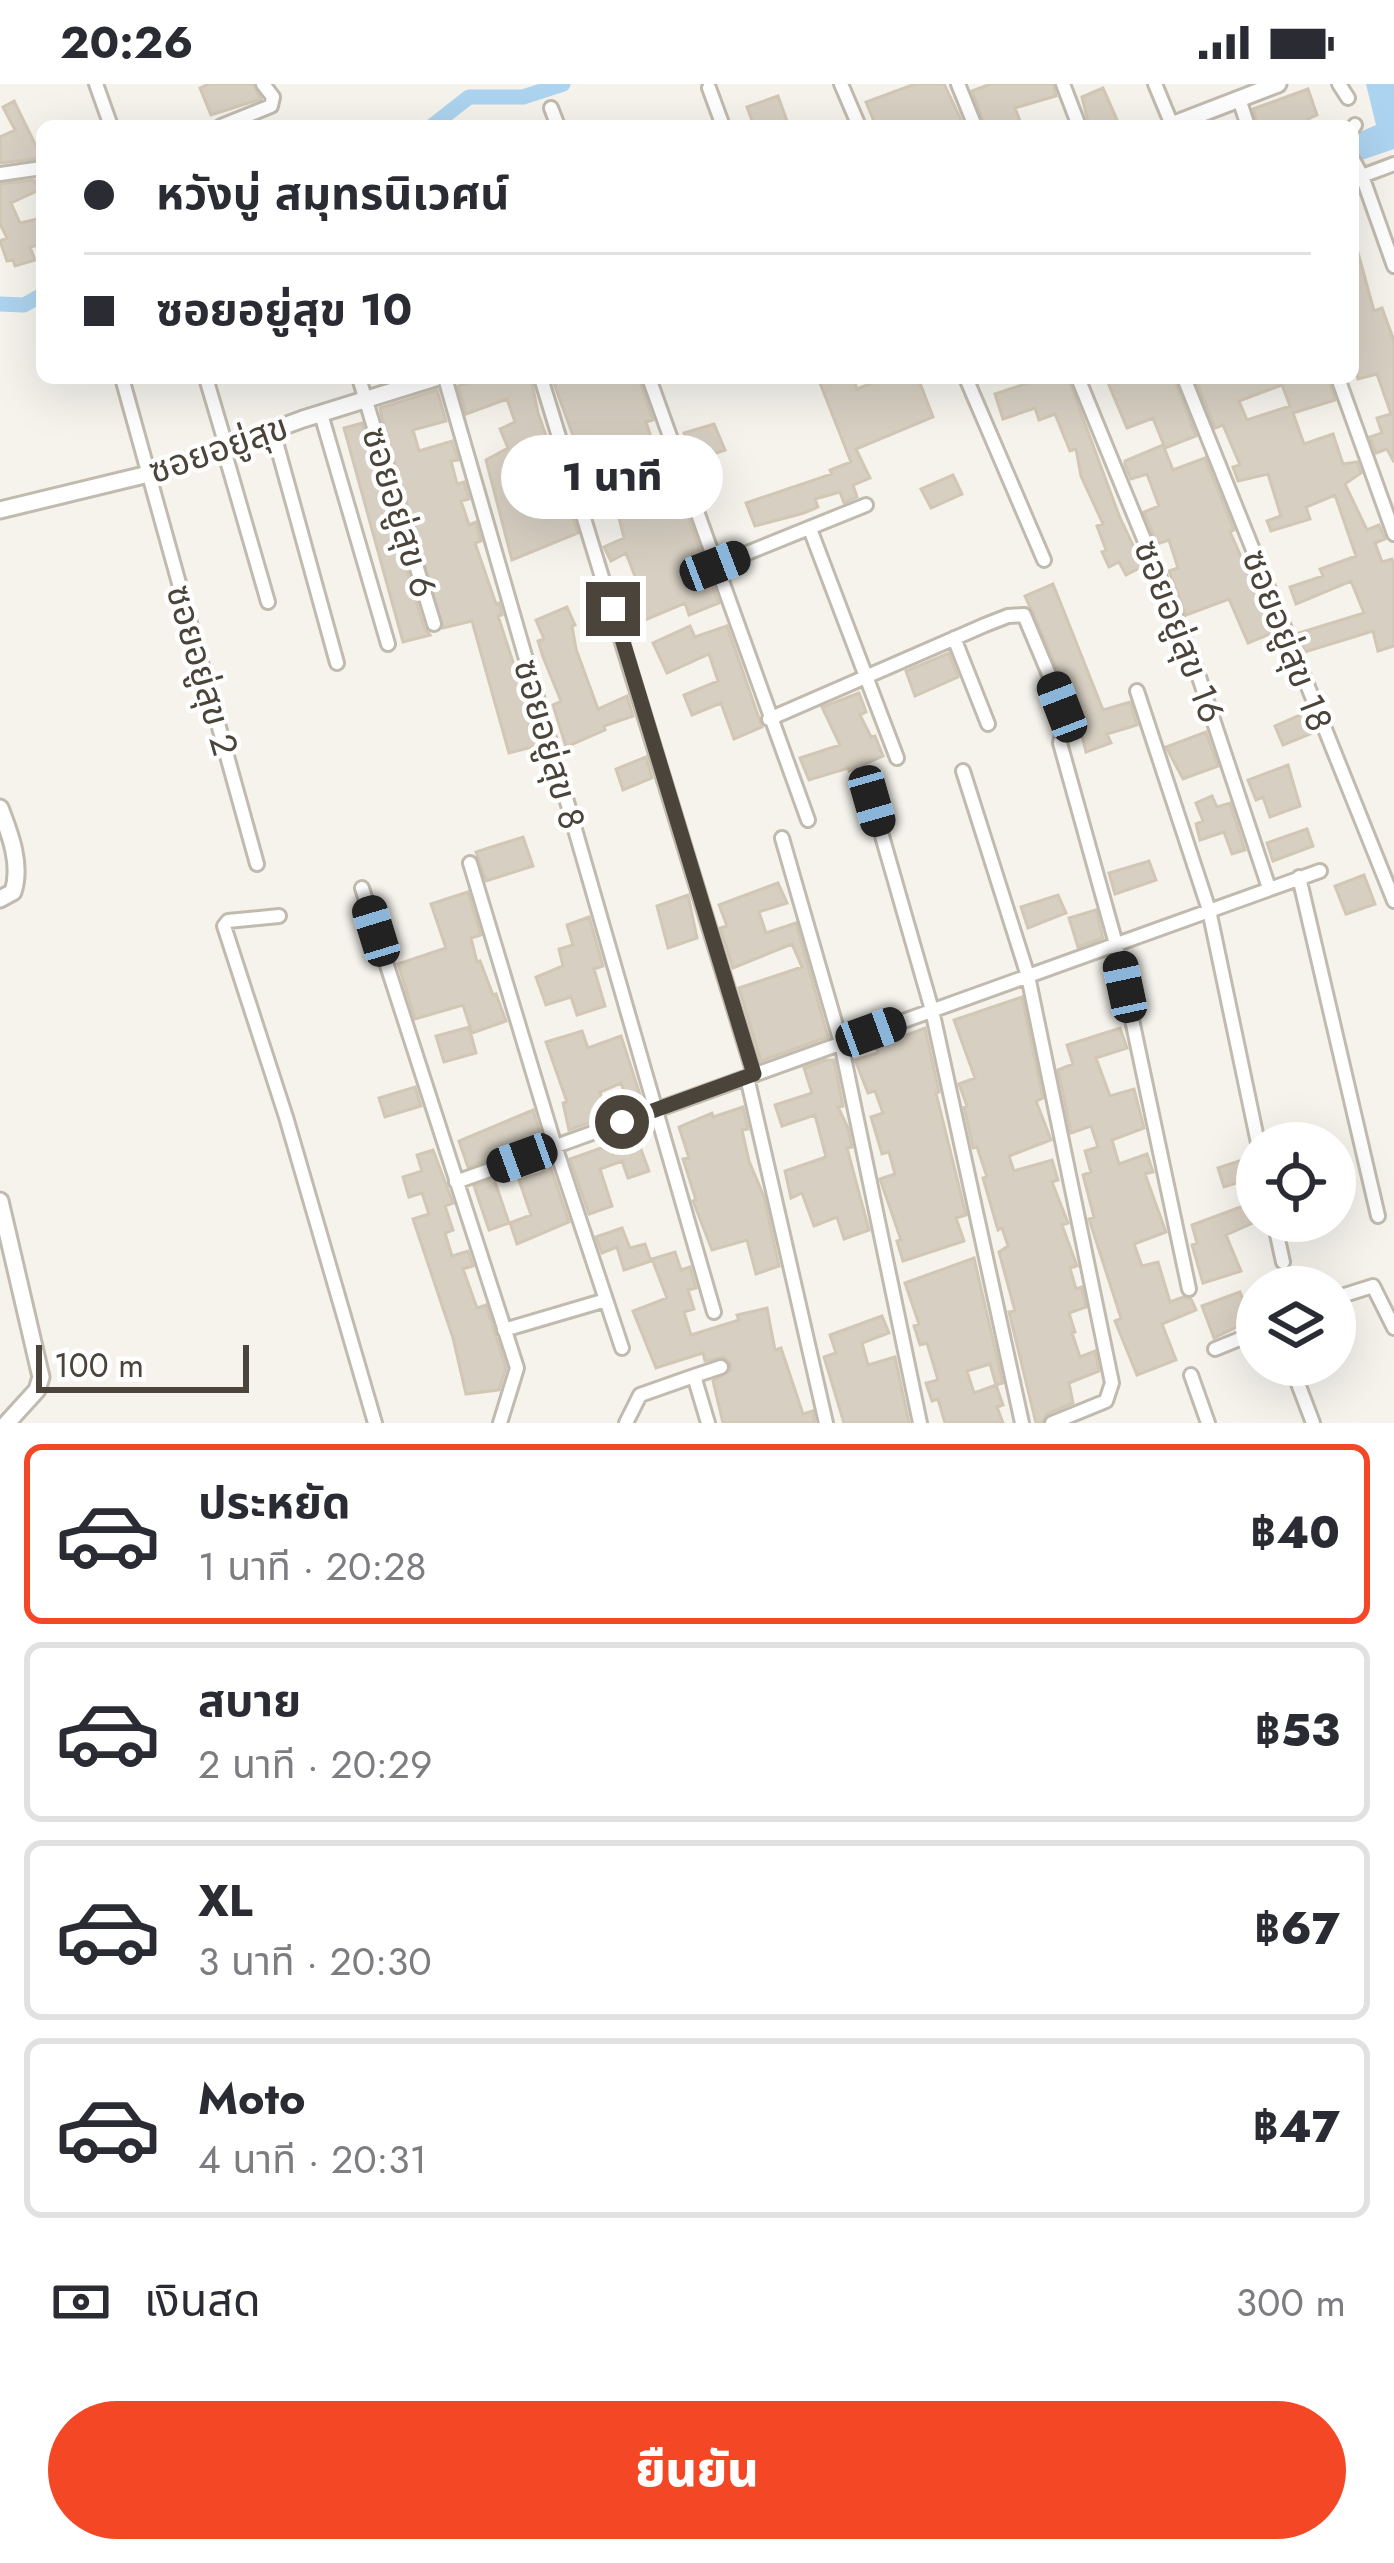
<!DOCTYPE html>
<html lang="th">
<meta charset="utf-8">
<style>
:root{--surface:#fff;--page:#f2f2f3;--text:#2b2b33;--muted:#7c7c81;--line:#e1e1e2;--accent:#f34726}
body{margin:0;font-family:Jost,"Noto Sans Thai",sans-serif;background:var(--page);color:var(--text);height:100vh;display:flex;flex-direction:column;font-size:45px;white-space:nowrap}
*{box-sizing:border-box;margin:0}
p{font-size:39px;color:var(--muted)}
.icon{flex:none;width:66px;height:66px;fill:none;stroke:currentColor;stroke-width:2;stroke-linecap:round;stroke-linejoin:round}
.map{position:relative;height:1339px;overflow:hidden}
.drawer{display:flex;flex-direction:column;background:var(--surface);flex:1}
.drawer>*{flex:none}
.guide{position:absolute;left:36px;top:36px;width:1323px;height:264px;border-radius:18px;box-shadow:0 12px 48px #0002;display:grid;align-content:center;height:264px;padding:0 48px;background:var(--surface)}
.buttons{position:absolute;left:1236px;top:1038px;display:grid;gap:24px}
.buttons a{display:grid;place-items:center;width:120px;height:120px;border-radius:50%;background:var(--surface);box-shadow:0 12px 48px #0002;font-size:60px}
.scale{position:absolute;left:36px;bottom:30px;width:213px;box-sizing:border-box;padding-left:12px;border:6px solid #4a443a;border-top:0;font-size:33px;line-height:42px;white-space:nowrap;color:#4a443a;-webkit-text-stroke:9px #fff;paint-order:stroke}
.end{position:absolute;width:54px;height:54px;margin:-27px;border:15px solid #4a443a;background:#fff;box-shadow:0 0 0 6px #fff}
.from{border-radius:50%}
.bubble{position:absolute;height:84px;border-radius:42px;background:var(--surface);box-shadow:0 12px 48px #0002;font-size:39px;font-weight:800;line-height:84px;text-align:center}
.car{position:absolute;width:36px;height:72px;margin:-36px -18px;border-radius:15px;box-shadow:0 0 9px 3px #0007;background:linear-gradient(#222 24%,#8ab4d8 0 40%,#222 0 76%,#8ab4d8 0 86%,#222 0)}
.guide b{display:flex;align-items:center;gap:42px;height:114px;font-size:45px}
.guide b+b{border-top:3px solid var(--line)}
.guide i{width:30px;height:30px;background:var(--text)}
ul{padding:21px 0 0;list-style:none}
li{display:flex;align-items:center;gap:36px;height:180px;margin:0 24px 18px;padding:0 24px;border:6px solid var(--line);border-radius:18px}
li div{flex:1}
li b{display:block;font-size:45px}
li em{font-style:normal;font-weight:800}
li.active{border-color:var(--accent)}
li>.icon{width:108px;height:108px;stroke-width:1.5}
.pay{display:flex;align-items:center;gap:30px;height:132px;padding:0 48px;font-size:45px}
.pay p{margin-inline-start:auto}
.button{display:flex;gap:24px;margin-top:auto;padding:24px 48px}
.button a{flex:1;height:138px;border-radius:72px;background:var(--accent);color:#fff;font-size:48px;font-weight:800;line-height:138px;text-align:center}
.status{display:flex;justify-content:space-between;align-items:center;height:84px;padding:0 60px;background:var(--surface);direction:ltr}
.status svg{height:33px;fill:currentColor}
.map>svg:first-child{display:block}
.water{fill:#acd3ef}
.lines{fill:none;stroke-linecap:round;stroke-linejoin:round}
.canal{stroke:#acd3ef;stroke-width:15}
.building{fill:#d7cfc2;stroke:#d2c7b5;stroke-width:3;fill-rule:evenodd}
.minor-casing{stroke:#c1bbaf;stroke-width:18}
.tertiary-casing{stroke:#c1bbaf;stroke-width:21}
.minor{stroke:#fff;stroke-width:12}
.tertiary{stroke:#fff;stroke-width:15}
.route{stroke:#4a443a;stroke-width:15}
.labels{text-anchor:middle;stroke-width:9;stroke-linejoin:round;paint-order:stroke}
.street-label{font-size:36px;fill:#4a443a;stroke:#fff}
</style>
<div class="status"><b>20:26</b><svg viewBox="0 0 49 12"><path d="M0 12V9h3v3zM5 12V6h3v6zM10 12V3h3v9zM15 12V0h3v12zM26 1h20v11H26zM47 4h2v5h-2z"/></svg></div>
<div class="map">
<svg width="1394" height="1339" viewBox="0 0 1394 1339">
<rect width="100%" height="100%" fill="#f5f3ec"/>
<path class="water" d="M1366,0H1394V65L1359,77L1353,51L1376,41Z"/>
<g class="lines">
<path class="canal" d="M432,42L469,13H523L563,0
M0,220L24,221L42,211"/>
</g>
<path class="building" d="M209,0H253L261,15L211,31L200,4Z
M915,0H944L964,42H876L866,18Z
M991,0H1053L1056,12L1015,24L1022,42H985L972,7Z
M1103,4L1118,38L1089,42L1082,13Z
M1308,5L1317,31L1308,35L1311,42H1258L1253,25Z
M778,12L787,37L754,42L747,23Z
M14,17L42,74L0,79V53L15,46L3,23Z
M34,96L39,106L11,119L20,139L42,134V160L30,163L35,176L15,182L13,176L7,177L0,157L7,154L0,140V100Z
M1353,165H1357L1374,227L1382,224L1394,257V378L1387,365L1376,369L1370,353L1382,349L1377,334L1391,330L1377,290L1358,295L1353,278Z
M485,294H531L538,329L559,390L549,394L564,431L571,428L578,449L512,476L486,376L508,364L500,345L515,338L507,315L466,330L458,302Z
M552,294H639L653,336L646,338L655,365L675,398L646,408L654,428L683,419L705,480L690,484L698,506L712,501L719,519L689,531L685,519L631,542L623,499L636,495L626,469L611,477L604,463L624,454L618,430L597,373L583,379Z
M818,294H853L857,305L885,294H918L933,333L856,365L870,394L853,401L857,413L844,419L840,408L815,415L818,423L804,429L755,442L746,419L832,390L830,386L851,378Z
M1043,294H1068L1120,434L1143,482L1126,491L1119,478L1109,483L1102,468L1106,466L1097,442L1103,440L1081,392L1076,365L1070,367L1055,330L1039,336L1035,324L1003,335L995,310Z
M1106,294H1174L1196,352L1165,364L1153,334L1127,344Z
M1195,294H1328L1335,316L1293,329L1304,360L1333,350L1343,380L1357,378L1361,389L1345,400L1367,446L1379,441L1385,455L1375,459L1382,478L1392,475L1394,481V562L1378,567L1373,547L1305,568L1299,549L1364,529L1351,497L1296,520L1290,503L1323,492L1320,485L1356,472L1335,411L1306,423L1310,435L1271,447L1267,437L1281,432L1268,390L1238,397L1233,383L1240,381L1223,341L1215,344ZM1282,301L1290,322L1247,336L1239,317Z
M437,306L446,337L413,346L419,367L452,357L458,376L451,377L457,400L464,398L469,415L461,417L469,441L476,438L481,457L475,459L496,520L499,519L502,531L498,532L540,661L509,669L472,537L443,544L382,334L380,324Z
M362,339L424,543L430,551L403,558L344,344Z
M714,340L725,366L693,377L684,349Z
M1163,361L1173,386L1205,374L1234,446L1230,448L1275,548L1248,559L1229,515L1186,531L1169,487L1178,484L1169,456L1157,460L1144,428L1159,422L1147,390L1131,395L1125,381V377Z
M953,391L962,410L931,424L921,405Z
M1053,500L1103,626L1130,618L1137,641L1107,650L1111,659L1086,668L1076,627L1025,512Z
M567,523L575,541L572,542L576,565L598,625L627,612L633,632L604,642L605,646L566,663L553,621L561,617L543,573L538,557L544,555L536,536Z
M690,542L695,553L727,542L762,643L734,655L721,619L692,631L684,611L718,597L709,570L667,589L653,559Z
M949,569L958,593L915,612L906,587Z
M859,609L866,628L860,631L871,653L875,652L883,672L849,687L848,684L809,696L800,674L840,661L822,623Z
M1307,628L1315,648L1283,661L1275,642Z
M1206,648L1218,682L1183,695L1166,663Z
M646,673L652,694L623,706L616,685Z
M1288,681L1300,722L1270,733L1263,713L1256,716L1248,696Z
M1212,712L1217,723L1230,719L1245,766L1232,770L1224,748L1200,756L1196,740L1203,737L1196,719Z
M1307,745L1313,762L1273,777L1267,759Z
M523,753L533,782L486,797L476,768Z
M1149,777L1156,796L1115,810L1109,789Z
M1364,791L1375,820L1346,830L1335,802Z
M778,799L787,819L759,828L766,849L796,839L828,953L761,977L739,904L802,883L792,860L733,884L720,844L727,842L719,821Z
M468,808L481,851L471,854L477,878L480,877L493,911L496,910L506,937L472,949L463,921L415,935L398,880L446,864L431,820Z
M688,811L697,854L668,864L657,822Z
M1058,811L1066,829L1028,844L1021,823Z
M1096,826L1103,854L1078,863L1069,834Z
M589,833L603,882L594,885L605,922L577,931L571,913L546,921L536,893L563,882L559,865L573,861L567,841Z
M1022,913L1043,1014L1036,1017L1051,1056L1009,1072L1014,1087L1052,1076L1058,1096L1052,1098L1068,1139L1062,1141L1077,1182L1070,1184L1076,1205L1082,1203L1086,1223L1069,1229L1075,1248L1072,1249L1080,1273L1095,1267L1099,1287L1069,1299L1073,1319L1047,1330L1042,1339H1036L1009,1228L1015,1227L999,1168L1008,1162L1002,1144L998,1146L983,1094L987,1093L977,1063L973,1064L964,1023L967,1022L959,1000L975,994L954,936Z
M469,943L476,969L444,978L436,952Z
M925,944L939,1008L936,1009L966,1131L956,1134L964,1157L903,1177L897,1157L901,1156L880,1095L895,1090L889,1068L882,1070L871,1033L883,1029L875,1007L868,1009L855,976L878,969L876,963Z
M1120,944L1127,964L1096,974L1110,1012L1134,1005L1144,1044L1112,1056L1119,1080L1147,1070L1153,1088L1145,1090L1166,1148L1134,1160L1142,1182L1158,1178L1170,1218L1183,1213L1191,1215L1196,1226L1162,1240L1176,1276L1137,1291L1115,1237L1121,1234L1089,1135L1094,1133L1083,1091L1091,1088L1085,1067L1098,1063L1091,1042L1071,1049L1058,986L1073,980L1067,961Z
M582,947L588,964L621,952L643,1020L630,1024L621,999L600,1008L607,1032L569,1046L563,1019L567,1018L546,958Z
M826,976H834L843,1022L838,1023L848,1044L852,1063L847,1064L869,1146L844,1155L837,1133L814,1142L802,1109L791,1114L785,1087L826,1073L815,1031L782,1042L775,1021L812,1009L804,984Z
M415,1003L421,1022L385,1033L379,1014Z
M743,1023L748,1045L742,1046L749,1077L764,1113L779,1182L756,1190L747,1156L712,1166L693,1117L696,1116L683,1075L689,1074L679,1043L712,1029L713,1033Z
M533,1026L541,1052L522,1059L524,1063L468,1083L459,1057Z
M636,1052L649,1087L628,1094L622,1077L600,1085L612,1122L589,1130L570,1075Z
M433,1066L453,1119L445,1122L453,1146L445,1149L452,1172L468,1167L473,1182L463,1185L477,1224L486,1221L506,1284L499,1306L466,1310L453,1254L413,1135L429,1130L422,1109L409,1113L403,1093L422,1087L417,1071Z
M1257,1071V1093L1224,1103L1218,1084Z
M550,1081L569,1138L517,1160L510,1139L531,1131L519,1096L544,1088L542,1084Z
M494,1095L509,1139L489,1146L474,1102Z
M1254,1118L1257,1137L1226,1151L1241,1187L1203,1199L1192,1161L1197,1159L1192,1141Z
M622,1144L630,1164L645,1160L651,1177L624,1186L617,1163L602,1169L596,1153Z
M675,1168L681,1186L690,1183L696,1204L688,1206L694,1225L684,1228L691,1251L739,1236L737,1231L767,1224L775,1266L781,1264L803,1330L813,1327L815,1339H723L713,1297L731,1286L730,1279L724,1273L705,1277L703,1269L656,1284L633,1227L667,1214L652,1175Z
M974,1174L1003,1299L996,1301L990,1280L967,1287L974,1309L996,1301L1003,1321L997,1323L1003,1339H945L938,1315L932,1317L926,1299L938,1296L927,1259L920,1261L914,1242L919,1240L905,1199Z
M1240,1208L1251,1236L1214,1254L1202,1222Z
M882,1232L889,1249L862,1259L868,1281L895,1273L909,1339H844L824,1273L836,1269L830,1251Z"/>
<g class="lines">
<g class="minor-casing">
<path id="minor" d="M96,0L111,42
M841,0L859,42
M958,0L975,42
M1063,0L1079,42
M1155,0L1172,41
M1339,0L1348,14
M709,4L723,42
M1239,15L1248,42
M551,24L558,42
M221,42L271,22L273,13L263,0
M1353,44L1355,41
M1353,76L1362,92
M1394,80L1362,92L1394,182
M0,90L42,84
M122,294L257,780
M206,294L227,365
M359,294L434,540
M445,294L714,1228
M541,294L754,990
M649,294L808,736
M966,294L1044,476
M1078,294L1193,575L1269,804
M1184,294L1394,817
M1338,294L1394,450
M321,330L388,560
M273,347L337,579
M224,366L268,518
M810,445L897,674
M715,482L866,421
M954,554L988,640
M1137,607L1209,826L1258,1059
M769,635L985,541L1008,532L1024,531L1066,631L1060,659L1116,860L1189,1205
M963,687L1028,892L1112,1299L1106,1317L1052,1339
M872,717L932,926L1022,1339
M782,754L841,959L920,1339
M470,779L555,1062L622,1264
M1299,793L1378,1132
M362,804L517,1284L500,1339
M279,832L228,837L224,842L286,1033L375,1339
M747,993L826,1339
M456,1098L1320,787
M1274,1137L1283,1178
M1335,1214L1373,1202L1394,1244
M504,1246L606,1216
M1215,1265L1257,1248
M1291,1281L1313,1339
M1191,1291L1208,1339
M694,1292L721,1283
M626,1339L640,1311L694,1292L708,1339"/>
</g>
<g class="tertiary-casing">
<path id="tertiary" d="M1169,42L1278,0
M0,426L165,386L303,335L435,294
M0,724C10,750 22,781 13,808L0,815
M0,1117L41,1293L37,1306L7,1339"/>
</g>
<use href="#minor" class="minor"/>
<use href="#tertiary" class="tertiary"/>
</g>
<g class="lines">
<path class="route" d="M613,525L754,990L622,1038"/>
</g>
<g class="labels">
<g class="street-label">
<text transform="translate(218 364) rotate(-19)" y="13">ซอยอยู่สุข</text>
<text transform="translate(400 428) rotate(73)" y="13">ซอยอยู่สุข 6</text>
<text transform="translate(1180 547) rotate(69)" y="13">ซอยอยู่สุข 16</text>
<text transform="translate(1288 556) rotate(69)" y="13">ซอยอยู่สุข 18</text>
<text transform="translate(203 586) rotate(74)" y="13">ซอยอยู่สุข 2</text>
<text transform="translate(550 660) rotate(74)" y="13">ซอยอยู่สุข 8</text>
</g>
</g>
</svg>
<div class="buttons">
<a><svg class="icon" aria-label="locate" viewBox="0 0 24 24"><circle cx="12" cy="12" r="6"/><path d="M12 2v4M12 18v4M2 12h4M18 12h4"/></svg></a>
<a><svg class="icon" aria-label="layers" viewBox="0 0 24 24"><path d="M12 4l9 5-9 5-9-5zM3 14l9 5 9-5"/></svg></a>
</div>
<div class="scale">100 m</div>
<i class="end from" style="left:622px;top:1038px"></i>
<i class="end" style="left:613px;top:525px"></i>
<div class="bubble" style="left:501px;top:351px;width:222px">1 นาที</div>
<i class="car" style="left:715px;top:482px;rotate:69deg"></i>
<i class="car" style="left:1062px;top:623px;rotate:339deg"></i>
<i class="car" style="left:872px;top:717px;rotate:164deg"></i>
<i class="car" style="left:376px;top:847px;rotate:343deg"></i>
<i class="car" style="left:1125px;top:903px;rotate:348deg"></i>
<i class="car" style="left:871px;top:948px;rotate:70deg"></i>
<i class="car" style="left:522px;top:1074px;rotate:250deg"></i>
<div class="guide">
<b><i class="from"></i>หวังบู่ สมุทรนิเวศน์</b>
<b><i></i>ซอยอยู่สุข 10</b>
</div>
</div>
<section class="drawer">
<ul>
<li class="active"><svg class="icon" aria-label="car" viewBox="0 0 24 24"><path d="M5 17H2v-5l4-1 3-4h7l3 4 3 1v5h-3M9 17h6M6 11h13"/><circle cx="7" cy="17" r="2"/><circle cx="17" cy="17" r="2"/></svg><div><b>ประหยัด</b><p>1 นาที · 20:28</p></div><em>฿40</em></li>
<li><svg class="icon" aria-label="car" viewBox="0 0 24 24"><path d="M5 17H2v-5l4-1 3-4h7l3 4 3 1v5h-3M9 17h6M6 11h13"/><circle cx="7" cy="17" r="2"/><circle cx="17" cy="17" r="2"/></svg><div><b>สบาย</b><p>2 นาที · 20:29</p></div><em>฿53</em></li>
<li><svg class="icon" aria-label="car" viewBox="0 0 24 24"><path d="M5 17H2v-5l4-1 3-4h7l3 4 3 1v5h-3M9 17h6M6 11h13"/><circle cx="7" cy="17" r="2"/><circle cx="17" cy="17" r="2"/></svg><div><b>XL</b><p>3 นาที · 20:30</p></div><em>฿67</em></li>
<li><svg class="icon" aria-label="car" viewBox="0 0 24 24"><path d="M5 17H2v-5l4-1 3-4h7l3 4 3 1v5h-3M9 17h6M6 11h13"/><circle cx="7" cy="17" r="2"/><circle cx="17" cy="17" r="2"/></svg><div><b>Moto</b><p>4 นาที · 20:31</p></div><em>฿47</em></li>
</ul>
<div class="pay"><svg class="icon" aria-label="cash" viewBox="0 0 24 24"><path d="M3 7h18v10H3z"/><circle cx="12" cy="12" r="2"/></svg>เงินสด<p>300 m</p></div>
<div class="button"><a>ยืนยัน</a></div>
</section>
